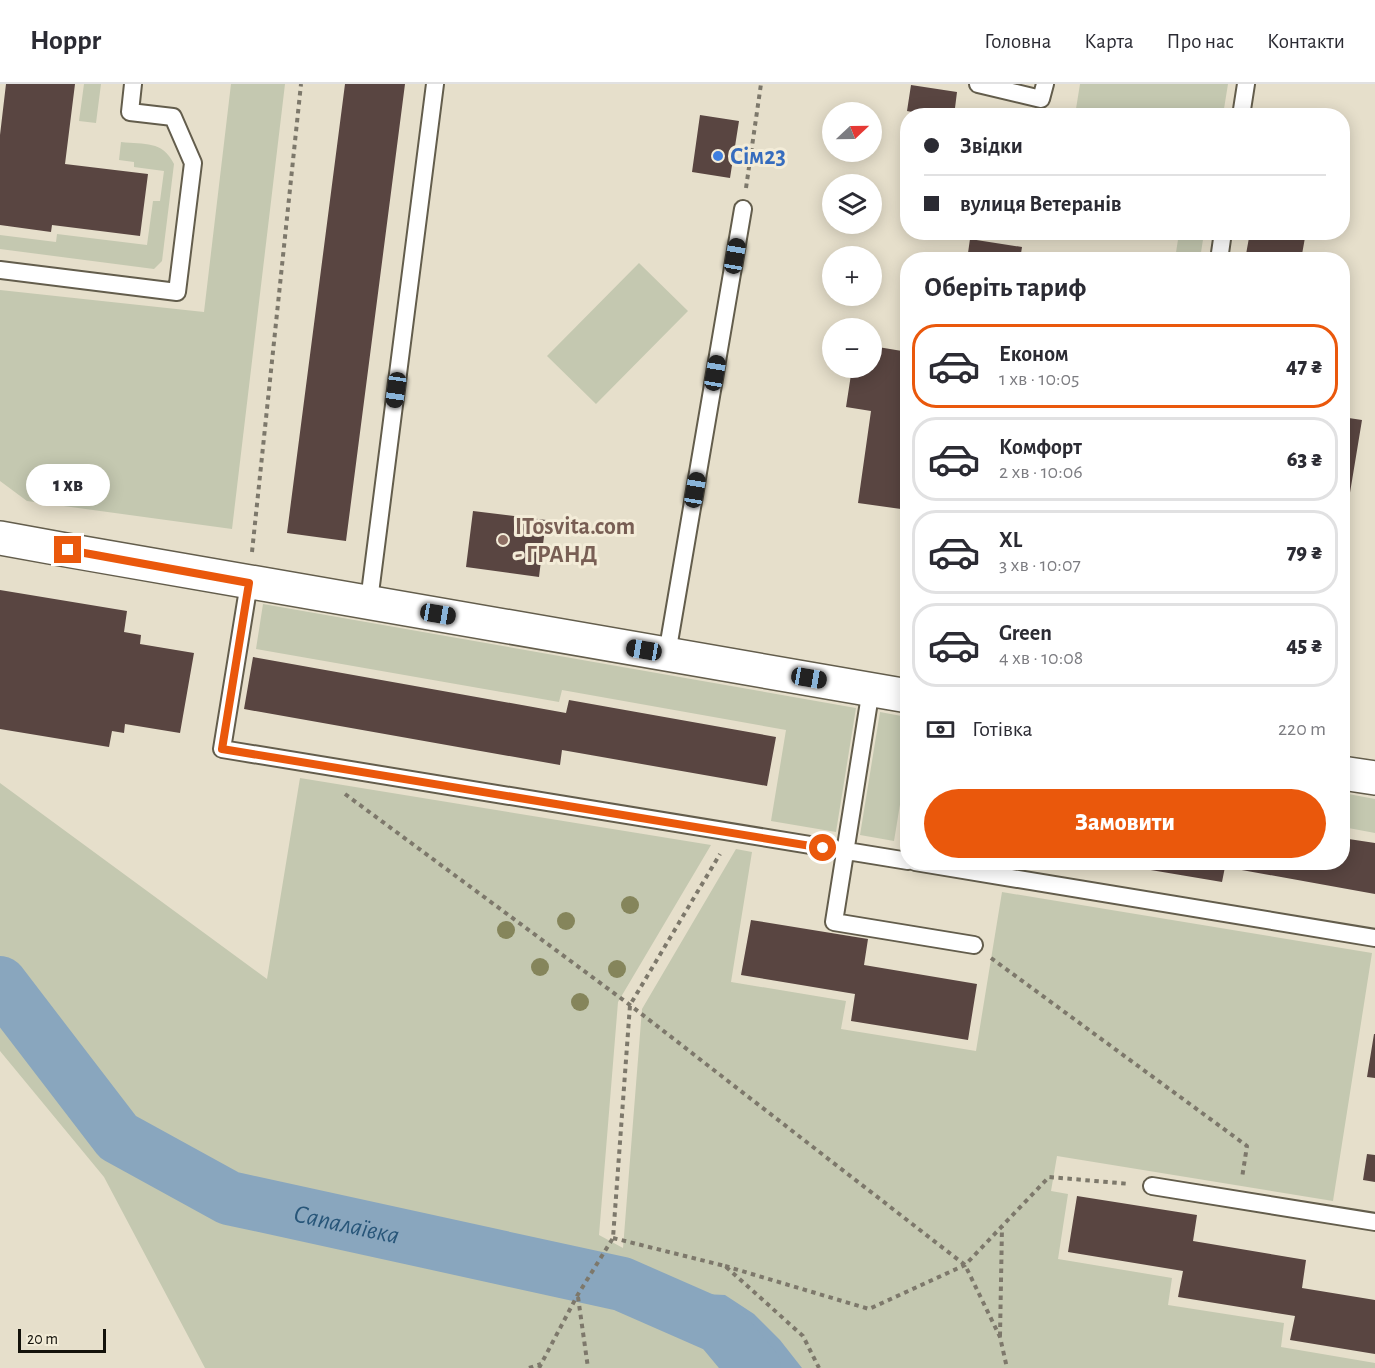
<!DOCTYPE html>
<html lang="uk">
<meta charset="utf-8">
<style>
:root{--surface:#fff;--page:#f7f7f7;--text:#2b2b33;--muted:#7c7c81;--line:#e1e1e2;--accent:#ea580c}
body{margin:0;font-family:"Alegreya Sans",sans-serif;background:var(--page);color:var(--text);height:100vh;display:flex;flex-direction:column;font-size:22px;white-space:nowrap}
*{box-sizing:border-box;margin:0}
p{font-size:20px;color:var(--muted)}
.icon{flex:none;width:33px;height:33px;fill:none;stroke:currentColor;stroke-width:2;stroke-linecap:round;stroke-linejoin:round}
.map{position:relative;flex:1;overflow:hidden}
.details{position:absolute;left:900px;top:168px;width:450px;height:618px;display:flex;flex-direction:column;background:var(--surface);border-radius:24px;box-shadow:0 3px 15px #0003}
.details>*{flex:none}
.guide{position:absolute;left:900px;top:24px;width:450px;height:132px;border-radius:24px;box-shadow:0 3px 15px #0003;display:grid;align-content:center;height:132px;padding:0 24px;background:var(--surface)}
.needle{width:39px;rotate:68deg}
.controls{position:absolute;left:822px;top:18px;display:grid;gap:12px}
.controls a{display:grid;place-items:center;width:60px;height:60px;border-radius:50%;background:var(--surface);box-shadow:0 3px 15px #0003;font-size:30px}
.scale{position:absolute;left:18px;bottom:15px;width:88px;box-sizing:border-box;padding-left:6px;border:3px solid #13110a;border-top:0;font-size:16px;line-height:21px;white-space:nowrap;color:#13110a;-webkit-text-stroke:4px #f3ecd8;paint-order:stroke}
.end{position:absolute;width:27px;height:27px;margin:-14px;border:8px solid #ea580c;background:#fff;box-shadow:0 0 0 3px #fff}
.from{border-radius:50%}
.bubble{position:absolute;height:42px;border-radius:21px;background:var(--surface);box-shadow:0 3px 15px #0003;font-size:20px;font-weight:800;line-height:42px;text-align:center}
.car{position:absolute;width:18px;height:36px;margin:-18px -9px;border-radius:8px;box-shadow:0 0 4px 2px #0007;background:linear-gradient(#222 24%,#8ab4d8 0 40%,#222 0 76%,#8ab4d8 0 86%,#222 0)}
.guide b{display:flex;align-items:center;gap:21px;height:57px;font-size:22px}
.guide b+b{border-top:2px solid var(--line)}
.guide i{width:15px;height:15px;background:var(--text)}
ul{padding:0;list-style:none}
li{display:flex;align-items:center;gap:18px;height:84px;margin:0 12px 9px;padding:0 12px;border:3px solid var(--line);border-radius:24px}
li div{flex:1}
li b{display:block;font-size:22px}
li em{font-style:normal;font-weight:800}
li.current{border-color:var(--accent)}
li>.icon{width:54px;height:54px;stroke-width:1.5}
h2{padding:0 24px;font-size:27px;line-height:72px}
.pay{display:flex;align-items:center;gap:15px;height:66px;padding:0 24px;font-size:22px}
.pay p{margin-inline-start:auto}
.button{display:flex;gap:12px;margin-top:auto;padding:12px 24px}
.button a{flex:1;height:69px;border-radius:36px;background:var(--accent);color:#fff;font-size:24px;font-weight:800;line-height:69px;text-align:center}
header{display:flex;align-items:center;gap:36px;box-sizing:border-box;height:84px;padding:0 30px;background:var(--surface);border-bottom:2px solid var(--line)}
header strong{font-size:28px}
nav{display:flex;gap:33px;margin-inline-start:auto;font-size:21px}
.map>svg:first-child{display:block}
.green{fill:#c4c8b0}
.water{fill:#89a6be}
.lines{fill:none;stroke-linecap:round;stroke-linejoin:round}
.river{stroke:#89a6be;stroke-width:54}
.building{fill:#594541}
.lane-casing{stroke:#635d4c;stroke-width:20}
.street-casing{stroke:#635d4c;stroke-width:36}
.path{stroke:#7d786b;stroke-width:4;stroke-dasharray:4.5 4.5;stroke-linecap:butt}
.lane{stroke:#fff;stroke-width:16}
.street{stroke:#fff;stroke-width:33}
.tree{fill:#85855b}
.route{stroke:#ea580c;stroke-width:8}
.shop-dot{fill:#3f7fe0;stroke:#f3ecd8;stroke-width:2}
.education-dot{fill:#8d6e63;stroke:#f3ecd8;stroke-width:2}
.labels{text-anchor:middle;stroke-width:6;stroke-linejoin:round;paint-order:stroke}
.shop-label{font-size:24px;font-weight:bold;fill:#366cbe;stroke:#f3ecd8;text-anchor:start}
.education-label{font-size:24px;font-weight:bold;fill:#785e54;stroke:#f3ecd8;text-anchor:start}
.water-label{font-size:26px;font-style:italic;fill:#285679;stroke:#f3ecd8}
</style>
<header>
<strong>Hoppr</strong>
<nav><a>Головна</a><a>Карта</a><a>Про нас</a><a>Контакти</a></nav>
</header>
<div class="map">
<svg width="1375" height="1284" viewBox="0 0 1375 1284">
<rect width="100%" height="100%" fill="#e6dfcb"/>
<path class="green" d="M84,0H101L96,39L79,37Z
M231,0H285L232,445L27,417L0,397V206L204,228Z
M1080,0H1228L1223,31H1075Z
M121,58C145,61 162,56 174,80L162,177L154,185L0,165V151L56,158L57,150L147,161L153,117H160L164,87L134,83V78L119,76Z
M1179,149H1204L1200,175H1175Z
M639,179L688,227L596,320L547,272Z
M263,520L856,624L836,748L771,737L786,646L562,606L559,618L256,565Z
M880,628L907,633V678L894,757L860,751Z
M300,694L711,761L618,918L599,1151L623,1164L642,925L736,765L752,768L731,898L846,917L841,945L976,967L1002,808L1372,869L1333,1117L1057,1072L1051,1107L1068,1110L1058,1175L1172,1194L1168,1221L1284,1239L1281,1263L1375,1279V1284H205L104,1093L0,967V699L267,895Z
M1343,709L1375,715V749L1343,743Z"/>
<path class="water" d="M637,1179L683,1209L725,1211L754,1230L780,1256L802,1284H723L693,1255L622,1200Z"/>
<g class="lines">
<path class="river" id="s1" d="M0,899L118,1053L229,1114L622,1200L720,1243L754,1284"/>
</g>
<path class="building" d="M6,0H75L65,80L148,90L140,152L52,141L51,148L0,141V51Z
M345,0H405L346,457L287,449Z
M911,1L957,8L954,32H933L907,27Z
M700,31L739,37L730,94L692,88Z
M1250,148H1306L1301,176H1245Z
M970,155L1022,163L1020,176H967Z
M872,262L908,268V296L904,315L908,316V384L901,425L858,419L871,327L846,323L852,284H872Z
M1342,333L1362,336L1346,433L1342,432Z
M473,427L546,436L539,493L466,483Z
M0,506L127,527L124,548L141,551L140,560L194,569L180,649L125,640L124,649L112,647L109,663L0,645Z
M253,573L566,629L569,616L776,653L767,702L562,666L560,681L244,625Z
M1342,754L1375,759V810L1225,783L1222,798L1115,780L1342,778Z
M751,836L868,855L864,881L977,900L968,956L851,937L855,910L741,891Z
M1374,950H1375V994L1367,993Z
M1367,1070L1375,1071V1098L1363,1096Z
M1077,1112L1197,1131L1193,1157L1306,1176L1302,1204L1375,1216V1270L1290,1256L1295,1232L1178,1213L1183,1187L1068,1168Z"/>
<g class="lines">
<g class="lane-casing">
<path id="lane" d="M978,0L1041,15L1045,0
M1241,32L1246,0
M1219,176L1223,148
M0,186L177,208L193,79L173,33L130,28L133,0
M249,499L222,665L908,777
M369,517L435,0
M667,570L743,125
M871,605L834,838L974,861
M915,778L1375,854
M1152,1102L1375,1138"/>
</g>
<g class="street-casing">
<path id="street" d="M0,454C302,509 605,558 908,612
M1342,689L1375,694"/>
</g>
<path class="path" d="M746,104L761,0
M252,468L301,0
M345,710L630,921L965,1181L1000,1253L1007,1284
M991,874L1247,1062L1242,1094
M613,1154L725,1182L803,1252L819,1284
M725,1182L869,1225L965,1181L1049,1093L1130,1100
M578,1213L588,1284
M1000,1252L1002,1143
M529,1284L541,1280
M539,1284L577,1212L613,1154L630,921L720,770"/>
<use href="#lane" class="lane"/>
<use href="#street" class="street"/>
</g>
<g class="tree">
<circle cx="630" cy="821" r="9"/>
<circle cx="566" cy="837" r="9"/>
<circle cx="506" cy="846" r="9"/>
<circle cx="540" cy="883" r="9"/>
<circle cx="617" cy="885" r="9"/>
<circle cx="580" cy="918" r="9"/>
</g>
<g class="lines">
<path class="route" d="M68,466L249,499L222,665L823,764"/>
</g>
<circle class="shop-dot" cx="718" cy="72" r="6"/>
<circle class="education-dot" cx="503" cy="456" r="6"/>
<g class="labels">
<g class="shop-label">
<text x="730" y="80">Сім23</text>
</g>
<g class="education-label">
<text x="515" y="450">ITosvita.com<tspan x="515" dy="28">- ГРАНД</tspan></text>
</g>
<g class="water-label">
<text dy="9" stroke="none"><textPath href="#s1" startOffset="441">Сапалаївка</textPath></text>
</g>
</g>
</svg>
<div class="controls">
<a><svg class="needle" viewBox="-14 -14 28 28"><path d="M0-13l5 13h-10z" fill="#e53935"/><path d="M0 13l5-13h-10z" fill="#7c7c81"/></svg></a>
<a><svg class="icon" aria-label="layers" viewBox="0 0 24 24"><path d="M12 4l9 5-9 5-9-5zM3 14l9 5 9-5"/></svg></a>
<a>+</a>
<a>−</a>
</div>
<div class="scale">20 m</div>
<i class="end from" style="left:823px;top:764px"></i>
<i class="end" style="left:68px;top:466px"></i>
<div class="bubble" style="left:26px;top:380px;width:84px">1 хв</div>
<i class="car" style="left:735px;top:172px;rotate:10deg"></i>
<i class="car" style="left:715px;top:289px;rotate:10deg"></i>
<i class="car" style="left:396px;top:306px;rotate:188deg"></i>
<i class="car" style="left:695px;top:406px;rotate:10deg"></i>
<i class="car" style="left:438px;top:530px;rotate:100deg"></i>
<i class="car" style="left:644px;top:566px;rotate:280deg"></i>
<i class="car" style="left:809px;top:594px;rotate:100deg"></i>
<div class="guide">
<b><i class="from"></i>Звідки</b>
<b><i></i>вулиця Ветеранів</b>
</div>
<section class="details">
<h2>Оберіть тариф</h2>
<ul>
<li class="current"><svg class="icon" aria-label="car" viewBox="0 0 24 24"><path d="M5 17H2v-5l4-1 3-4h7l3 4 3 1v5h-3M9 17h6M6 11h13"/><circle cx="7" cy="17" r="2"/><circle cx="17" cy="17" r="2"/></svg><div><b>Економ</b><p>1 хв · 10:05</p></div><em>47 ₴</em></li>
<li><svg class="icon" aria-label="car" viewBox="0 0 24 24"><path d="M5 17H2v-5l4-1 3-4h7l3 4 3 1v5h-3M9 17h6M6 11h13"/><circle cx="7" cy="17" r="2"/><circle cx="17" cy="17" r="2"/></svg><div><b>Комфорт</b><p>2 хв · 10:06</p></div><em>63 ₴</em></li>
<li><svg class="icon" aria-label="car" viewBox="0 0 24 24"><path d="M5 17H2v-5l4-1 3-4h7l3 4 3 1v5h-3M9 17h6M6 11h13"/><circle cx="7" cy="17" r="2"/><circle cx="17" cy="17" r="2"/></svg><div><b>XL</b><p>3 хв · 10:07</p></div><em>79 ₴</em></li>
<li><svg class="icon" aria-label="car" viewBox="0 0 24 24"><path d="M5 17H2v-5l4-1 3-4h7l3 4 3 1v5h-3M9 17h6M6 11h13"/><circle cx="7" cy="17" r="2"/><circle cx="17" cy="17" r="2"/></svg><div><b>Green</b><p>4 хв · 10:08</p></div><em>45 ₴</em></li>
</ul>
<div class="pay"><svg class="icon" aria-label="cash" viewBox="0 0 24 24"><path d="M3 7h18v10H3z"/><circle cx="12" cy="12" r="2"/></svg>Готівка<p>220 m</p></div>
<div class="button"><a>Замовити</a></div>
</section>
</div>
